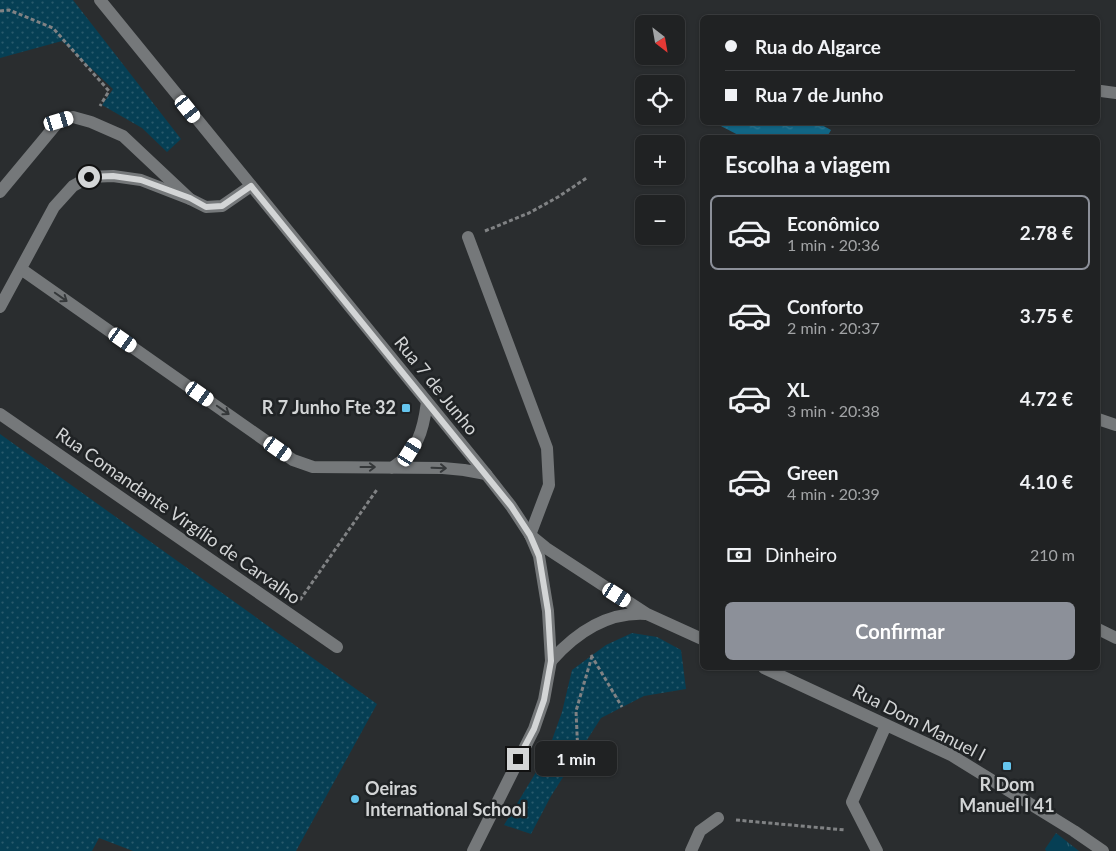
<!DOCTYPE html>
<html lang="pt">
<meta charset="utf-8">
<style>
:root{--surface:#202223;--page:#2d2f30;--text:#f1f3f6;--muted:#a2a4a6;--line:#3d3f41;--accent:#8c9099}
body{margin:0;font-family:Lato,sans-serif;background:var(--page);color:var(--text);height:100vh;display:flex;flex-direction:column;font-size:19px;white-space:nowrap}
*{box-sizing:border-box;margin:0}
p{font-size:16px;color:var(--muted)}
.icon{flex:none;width:28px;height:28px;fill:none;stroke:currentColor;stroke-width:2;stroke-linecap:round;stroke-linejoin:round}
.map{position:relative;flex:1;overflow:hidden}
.side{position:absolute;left:700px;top:135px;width:400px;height:535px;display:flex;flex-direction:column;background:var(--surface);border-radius:8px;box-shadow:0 1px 4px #0004,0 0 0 1px var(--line)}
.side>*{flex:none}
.guide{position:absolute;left:700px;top:15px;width:400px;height:110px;border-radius:8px;box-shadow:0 1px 4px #0004,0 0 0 1px var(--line);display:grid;align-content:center;height:110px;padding:0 25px;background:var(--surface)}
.needle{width:32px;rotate:149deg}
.fabs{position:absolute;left:635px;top:15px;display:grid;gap:10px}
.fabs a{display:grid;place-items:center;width:50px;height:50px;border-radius:8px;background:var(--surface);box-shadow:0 1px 4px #0004,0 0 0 1px var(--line);font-size:25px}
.end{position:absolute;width:22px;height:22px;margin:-11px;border:6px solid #d3d5d6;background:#111;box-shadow:0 0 0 2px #111}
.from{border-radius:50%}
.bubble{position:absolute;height:35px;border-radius:8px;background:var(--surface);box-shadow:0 1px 4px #0004,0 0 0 1px var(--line);font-size:16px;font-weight:700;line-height:35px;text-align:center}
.car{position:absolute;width:15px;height:30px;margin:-15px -8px;border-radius:6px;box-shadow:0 0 4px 1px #0007;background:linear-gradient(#fff 24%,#345 0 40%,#fff 0 76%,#345 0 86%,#fff 0)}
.guide b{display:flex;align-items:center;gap:18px;height:48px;font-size:19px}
.guide b+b{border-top:1px solid var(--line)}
.guide i{width:12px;height:12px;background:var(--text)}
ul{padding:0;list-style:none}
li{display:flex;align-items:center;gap:15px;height:75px;margin:0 10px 8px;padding:0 15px;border:2px solid transparent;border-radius:8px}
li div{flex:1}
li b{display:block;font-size:19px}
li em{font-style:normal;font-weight:700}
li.selected{border-color:var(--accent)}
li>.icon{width:45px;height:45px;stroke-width:1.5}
h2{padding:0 25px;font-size:22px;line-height:60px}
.pay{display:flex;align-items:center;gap:12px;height:55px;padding:0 25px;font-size:19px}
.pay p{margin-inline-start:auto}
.primary-button{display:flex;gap:10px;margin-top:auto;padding:10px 25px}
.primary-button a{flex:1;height:58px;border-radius:8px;background:var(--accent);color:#fff;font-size:20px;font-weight:700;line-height:58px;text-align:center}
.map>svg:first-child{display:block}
.grass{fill:url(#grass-dots)}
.park{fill:url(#park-tufts)}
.water{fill:url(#water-ripples)}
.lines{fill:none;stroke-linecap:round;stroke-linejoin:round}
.path{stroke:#808284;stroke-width:3;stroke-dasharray:4 2.5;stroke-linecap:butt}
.service{stroke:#75787a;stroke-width:12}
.pedestrian{stroke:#75787a;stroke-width:12}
.minor{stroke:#75787a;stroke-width:12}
.secondary{stroke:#75787a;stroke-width:12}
.oneway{stroke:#35383a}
.route{stroke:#d3d5d6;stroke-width:6}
.poi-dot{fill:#65c5ee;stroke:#202325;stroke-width:2}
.labels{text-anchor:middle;stroke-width:5;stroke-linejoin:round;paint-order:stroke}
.street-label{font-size:18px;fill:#d3d5d6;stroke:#202325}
.poi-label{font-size:18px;font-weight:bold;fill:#d3d5d6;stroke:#202325;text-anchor:end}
</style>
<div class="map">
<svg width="1116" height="851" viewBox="0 0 1116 851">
<defs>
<pattern id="grass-dots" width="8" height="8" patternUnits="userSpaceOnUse" patternTransform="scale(1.25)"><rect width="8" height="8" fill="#063f54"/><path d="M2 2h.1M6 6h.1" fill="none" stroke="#295a6c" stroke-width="1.8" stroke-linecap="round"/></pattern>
<pattern id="park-tufts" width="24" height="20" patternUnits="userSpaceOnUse" patternTransform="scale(1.25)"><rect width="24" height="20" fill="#063f54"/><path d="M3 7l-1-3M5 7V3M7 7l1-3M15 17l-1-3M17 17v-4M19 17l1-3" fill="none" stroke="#295a6c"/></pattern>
<pattern id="water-ripples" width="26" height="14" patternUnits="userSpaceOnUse" patternTransform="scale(1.25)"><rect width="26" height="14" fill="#126786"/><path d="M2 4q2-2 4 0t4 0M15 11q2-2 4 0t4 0" fill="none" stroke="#347c96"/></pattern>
</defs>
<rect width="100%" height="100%" fill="#2a2d2f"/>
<path class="grass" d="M0,0H73L181,139L167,152L142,128L102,105L113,89L62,41L0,58Z
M0,434L377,704L296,851H133L99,838L92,851H0Z
M632,633L657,637L681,650L686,689L644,696L601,718L551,796L531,834L504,825L547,754L562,712L572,670L606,645Z"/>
<path class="park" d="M1056,833L1079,851H1046L1045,849Z"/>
<path class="water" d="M723,122L818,123L831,130L827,137H742L721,126Z"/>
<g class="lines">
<path class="path" d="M0,11L9,10L53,28L109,91L100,106
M485,231L529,213L558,197L588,177
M300,600L378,488
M591,655L622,707
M578,755L576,711L592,656
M736,820L845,830"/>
<path class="service" d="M0,192L59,121L73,117L91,122L123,136L190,199"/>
<path class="pedestrian" d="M468,237L547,448L549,485L530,535"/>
<path class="minor" d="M1101,91L1116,93
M21,269L293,460L313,467L443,468L464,470L486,474
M0,307L54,207L73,186L89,177L113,176L141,180L190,199L206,207L222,206L251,186
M0,414L337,647
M1098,419L1116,425
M392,468C418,450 423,432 427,402
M530,535L546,548L647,614L702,639
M1098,629L1116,638
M551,661C575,634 607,612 645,614
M764,668L951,755L1074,831L1103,851
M691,851L700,831L718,818
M877,851L852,802L886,725"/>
<path class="secondary" d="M100,0L486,474L511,506L530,535L539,556L548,611L551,661L544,700L534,729L473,851"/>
</g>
<defs><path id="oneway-shaft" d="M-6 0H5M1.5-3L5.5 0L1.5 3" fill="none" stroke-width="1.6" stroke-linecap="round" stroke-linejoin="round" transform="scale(1.25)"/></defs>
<g class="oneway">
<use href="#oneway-shaft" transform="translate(61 297) rotate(35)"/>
<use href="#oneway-shaft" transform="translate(223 410) rotate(35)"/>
<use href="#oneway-shaft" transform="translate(368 467)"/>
<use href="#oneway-shaft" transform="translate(439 468) rotate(2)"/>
</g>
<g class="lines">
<path class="route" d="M89,177L113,176L141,180L190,198L206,207L222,206L251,186L511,506L530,535L539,556L548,611L551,661L544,700L534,729L518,759"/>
</g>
<g class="poi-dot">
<rect x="401" y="403" width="10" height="10" rx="2.5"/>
<rect x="1002" y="761" width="10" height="10" rx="2.5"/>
<circle cx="355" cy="799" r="5"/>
</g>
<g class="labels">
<g class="street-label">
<text transform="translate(436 386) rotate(51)" y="6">Rua 7 de Junho</text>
<text transform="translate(178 516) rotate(35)" y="6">Rua Comandante Virgílio de Carvalho</text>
<text transform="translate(919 723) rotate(27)" y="6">Rua Dom Manuel I</text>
</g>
<g class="poi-label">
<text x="396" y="414">R 7 Junho Fte 32</text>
<text x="1007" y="791" text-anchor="middle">R Dom<tspan x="1007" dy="21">Manuel I 41</tspan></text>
<text x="365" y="795" text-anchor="start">Oeiras<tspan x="365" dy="21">International School</tspan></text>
</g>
</g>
</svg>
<div class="fabs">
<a><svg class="needle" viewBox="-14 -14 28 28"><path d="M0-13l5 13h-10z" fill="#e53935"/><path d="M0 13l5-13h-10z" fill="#a2a4a6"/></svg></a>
<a><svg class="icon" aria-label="locate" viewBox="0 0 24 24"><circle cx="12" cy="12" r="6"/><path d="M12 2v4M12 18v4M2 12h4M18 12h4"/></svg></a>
<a>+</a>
<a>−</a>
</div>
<i class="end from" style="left:89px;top:177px"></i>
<i class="end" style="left:518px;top:759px"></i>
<div class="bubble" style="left:535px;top:741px;width:82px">1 min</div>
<i class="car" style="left:188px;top:109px;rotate:141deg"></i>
<i class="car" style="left:59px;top:121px;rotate:73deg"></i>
<i class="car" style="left:123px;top:340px;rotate:125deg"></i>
<i class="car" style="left:200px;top:394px;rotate:125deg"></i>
<i class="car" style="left:278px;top:449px;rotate:125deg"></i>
<i class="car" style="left:410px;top:452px;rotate:32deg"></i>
<i class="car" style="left:617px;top:595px;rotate:123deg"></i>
<div class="guide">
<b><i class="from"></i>Rua do Algarce</b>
<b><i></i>Rua 7 de Junho</b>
</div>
<section class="side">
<h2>Escolha a viagem</h2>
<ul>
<li class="selected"><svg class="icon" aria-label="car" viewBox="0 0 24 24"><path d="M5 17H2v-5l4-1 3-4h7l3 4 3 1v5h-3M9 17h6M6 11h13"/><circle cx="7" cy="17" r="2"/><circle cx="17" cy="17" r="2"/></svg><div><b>Econômico</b><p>1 min · 20:36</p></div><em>2.78 €</em></li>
<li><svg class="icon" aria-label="car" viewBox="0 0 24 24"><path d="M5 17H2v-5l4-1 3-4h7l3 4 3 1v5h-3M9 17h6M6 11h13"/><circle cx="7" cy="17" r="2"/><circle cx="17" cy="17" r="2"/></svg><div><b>Conforto</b><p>2 min · 20:37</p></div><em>3.75 €</em></li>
<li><svg class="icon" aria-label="car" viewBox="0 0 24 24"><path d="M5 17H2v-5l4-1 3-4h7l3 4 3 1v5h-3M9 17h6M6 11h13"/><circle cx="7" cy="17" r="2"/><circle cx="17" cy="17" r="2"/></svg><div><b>XL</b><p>3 min · 20:38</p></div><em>4.72 €</em></li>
<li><svg class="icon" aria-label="car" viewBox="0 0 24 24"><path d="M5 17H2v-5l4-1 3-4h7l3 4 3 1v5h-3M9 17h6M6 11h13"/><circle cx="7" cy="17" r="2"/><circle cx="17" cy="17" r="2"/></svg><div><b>Green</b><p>4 min · 20:39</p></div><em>4.10 €</em></li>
</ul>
<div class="pay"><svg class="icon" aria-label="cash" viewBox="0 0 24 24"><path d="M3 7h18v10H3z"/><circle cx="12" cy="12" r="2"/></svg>Dinheiro<p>210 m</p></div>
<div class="primary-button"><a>Confirmar</a></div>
</section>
</div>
